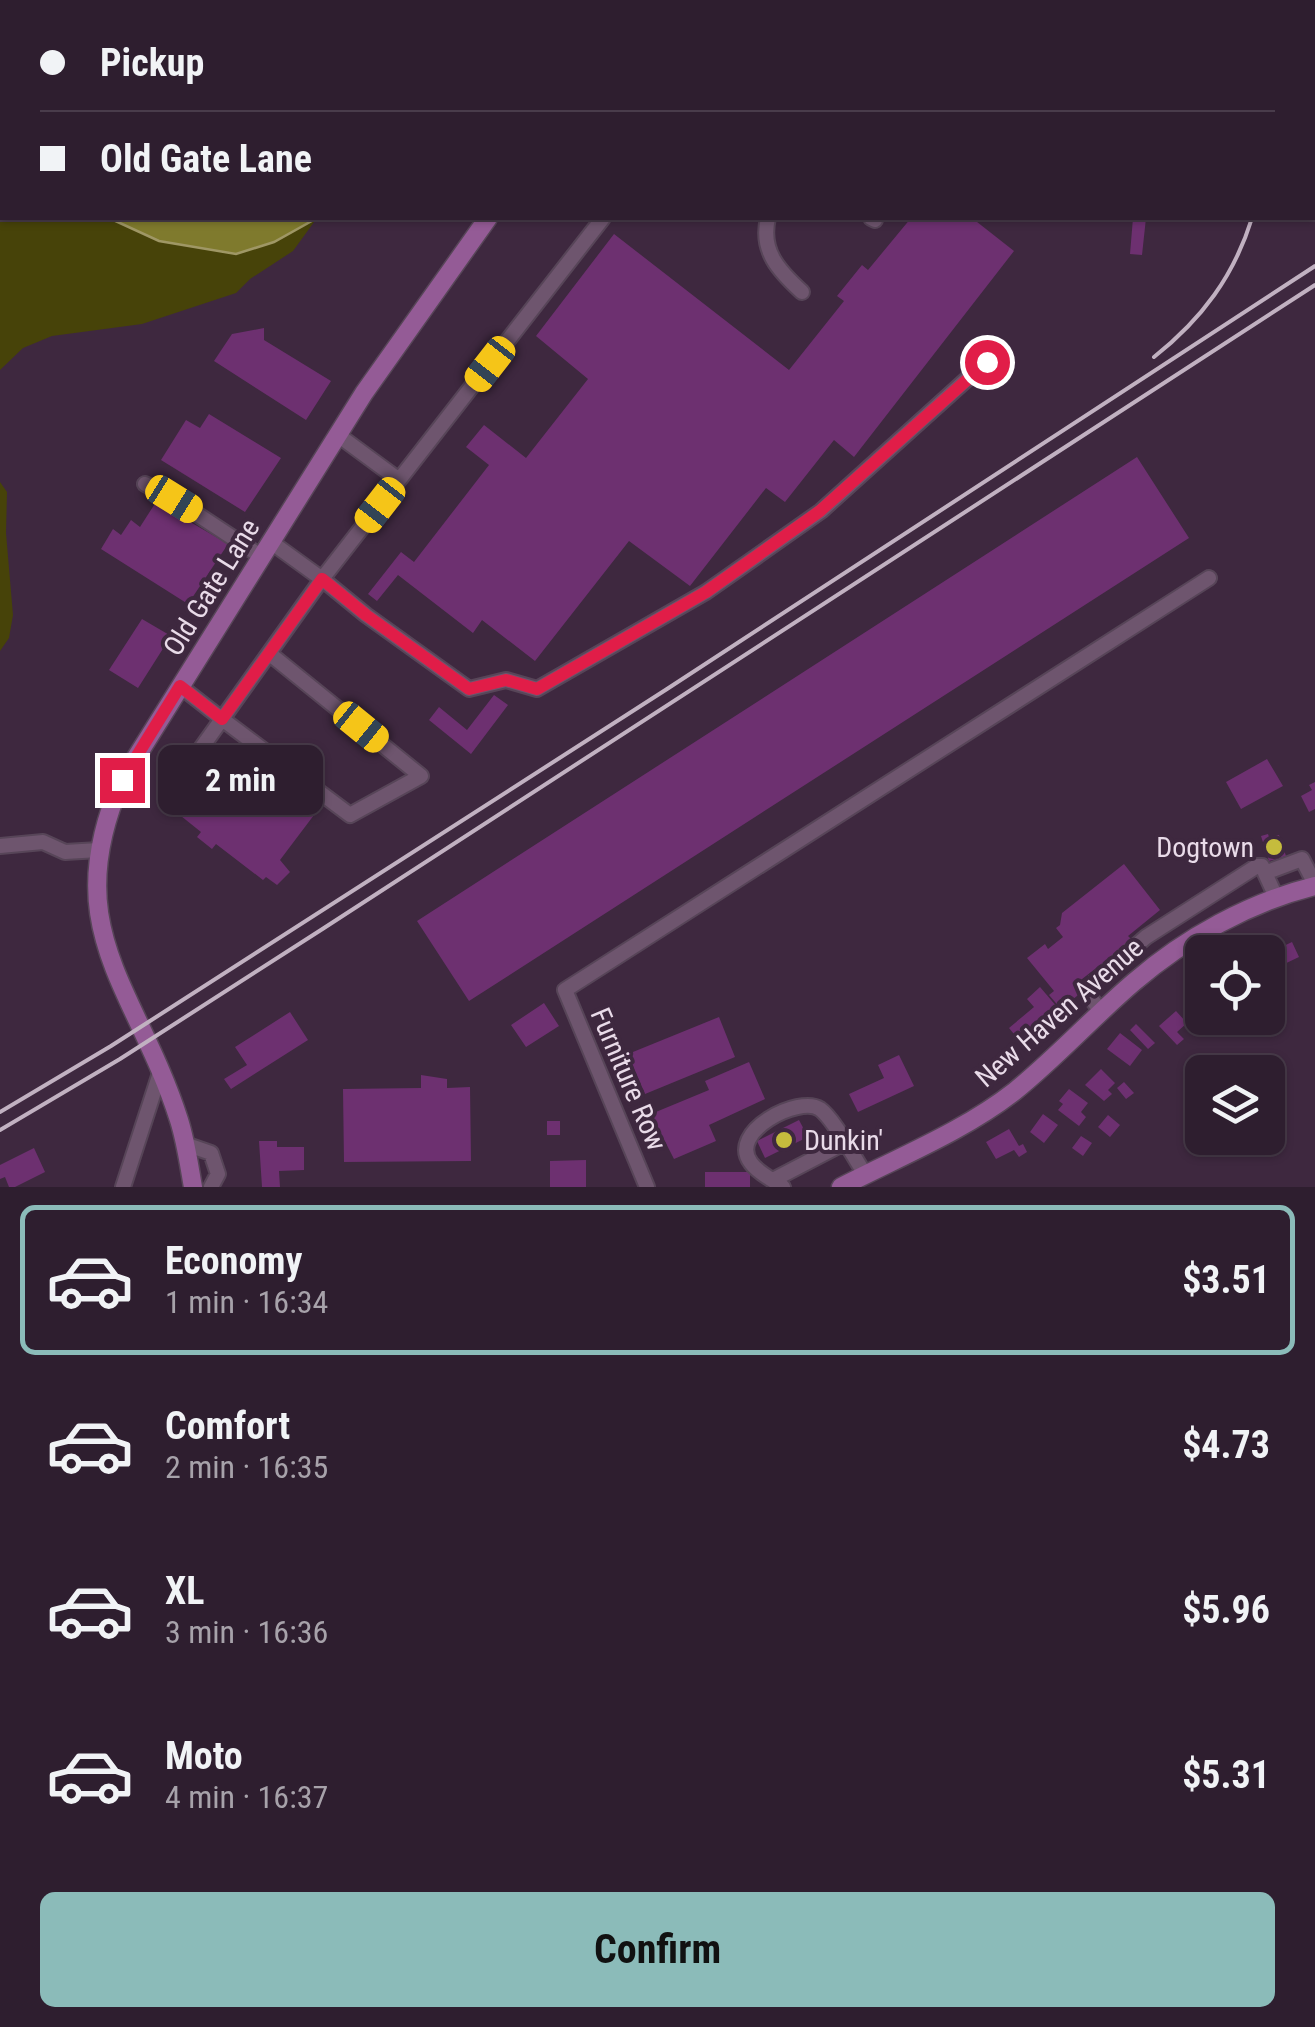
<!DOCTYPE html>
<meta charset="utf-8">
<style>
:root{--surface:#2e1e2f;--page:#362737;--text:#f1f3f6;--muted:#a7a2aa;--line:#493c4b;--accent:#8bbbb9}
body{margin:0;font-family:"Roboto Condensed",sans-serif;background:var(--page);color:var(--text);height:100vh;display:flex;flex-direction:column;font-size:38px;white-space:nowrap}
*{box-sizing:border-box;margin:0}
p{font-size:32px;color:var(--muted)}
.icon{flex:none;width:55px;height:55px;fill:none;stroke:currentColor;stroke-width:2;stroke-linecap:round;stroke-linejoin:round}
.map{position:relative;height:1187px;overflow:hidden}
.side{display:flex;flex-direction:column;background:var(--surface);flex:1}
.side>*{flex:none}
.top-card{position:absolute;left:0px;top:0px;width:1315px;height:220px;box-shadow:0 2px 8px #0004,0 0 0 2px var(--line);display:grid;align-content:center;height:220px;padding:0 40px;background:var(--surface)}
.tools{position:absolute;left:1185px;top:935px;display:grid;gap:20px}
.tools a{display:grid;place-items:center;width:100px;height:100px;border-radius:15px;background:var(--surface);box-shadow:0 2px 8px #0004,0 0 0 2px var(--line);font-size:50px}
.end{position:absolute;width:45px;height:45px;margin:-22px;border:12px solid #e11d48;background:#fff;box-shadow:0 0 0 5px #fff}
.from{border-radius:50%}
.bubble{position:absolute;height:70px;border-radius:15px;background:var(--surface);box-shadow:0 2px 8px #0004,0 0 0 2px var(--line);font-size:32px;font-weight:700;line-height:70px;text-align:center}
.car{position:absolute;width:30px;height:60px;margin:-30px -15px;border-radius:12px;box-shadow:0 0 8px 2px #0007;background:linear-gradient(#f5c518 24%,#345 0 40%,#f5c518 0 76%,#345 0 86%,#f5c518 0)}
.top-card b{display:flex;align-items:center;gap:35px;height:95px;font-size:38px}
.top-card b+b{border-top:2px solid var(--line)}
.top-card i{width:25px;height:25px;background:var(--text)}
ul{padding:18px 0 0;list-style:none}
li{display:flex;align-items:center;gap:30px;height:150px;margin:0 20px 15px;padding:0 20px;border:5px solid transparent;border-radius:15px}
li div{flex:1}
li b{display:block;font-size:38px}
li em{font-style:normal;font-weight:700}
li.current{border-color:var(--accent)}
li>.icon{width:90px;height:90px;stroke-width:1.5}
.button{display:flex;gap:20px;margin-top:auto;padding:20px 40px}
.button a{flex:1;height:115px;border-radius:15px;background:var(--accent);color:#111;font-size:40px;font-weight:700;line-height:115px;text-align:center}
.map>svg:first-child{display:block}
.green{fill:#474309}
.water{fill:#7f7a2d;stroke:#9f9765;stroke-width:2.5}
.building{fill:#6d3070}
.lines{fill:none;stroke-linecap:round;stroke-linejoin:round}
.minor-casing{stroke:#574558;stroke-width:18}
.major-casing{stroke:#574558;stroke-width:21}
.minor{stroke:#6e556e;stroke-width:14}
.major{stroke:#945b96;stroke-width:18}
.rail{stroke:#c1b1c1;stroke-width:4}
.route{stroke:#e11d48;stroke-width:12}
.poi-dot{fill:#c5bc3d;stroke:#3e283f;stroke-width:4}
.labels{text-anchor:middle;stroke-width:8;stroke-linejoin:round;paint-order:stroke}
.street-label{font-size:28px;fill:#e9dbe9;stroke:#3e283f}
.poi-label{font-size:28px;fill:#e9dbe9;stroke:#3e283f;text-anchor:end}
</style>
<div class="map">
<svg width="1315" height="1187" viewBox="0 0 1315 1187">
<rect width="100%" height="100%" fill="#3e283f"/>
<path class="green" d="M0,0H261L262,2H2V135Z
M0,185L2,218H109L159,241L274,242L317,218L293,251L250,279L236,293L142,324L52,336L23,348L0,370Z
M0,482L7,492L6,533L13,615L9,638L0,651Z"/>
<path class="water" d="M109,218H317L274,242L236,254L159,241Z"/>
<path class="building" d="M911,218H972L1014,251L854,457L834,440L785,502L766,488L690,586L629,541L535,661L482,620L473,633L398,575L377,601L368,594L401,552L414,562L489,465L466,447L484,425L526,458L588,379L536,336L614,234L789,370L844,301L837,296L862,265L868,270Z
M1133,218H1146L1142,255L1130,254Z
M264,328V340L331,381L306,420L214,361L232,334Z
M209,414L281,458L245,512L161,460L186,420L200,428Z
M1137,457L1189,538L469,1001L417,921Z
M156,502L228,544L188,604L101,549L113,529L121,535L131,520L140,527Z
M142,619L171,636L138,688L109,670Z
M494,695L508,705L471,754L429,720L439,707L467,730Z
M231,753L251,768L260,758L276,770L268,780L314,815L280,860L290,872L277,885L266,877L263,880L216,844L212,849L197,837L201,832L181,816L216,766L219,768Z
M1267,759L1283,786L1241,809L1226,782Z
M1315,782V809L1309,812L1301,796L1312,790L1309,785Z
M1268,834L1269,837L1279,835L1286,856L1269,861L1261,836Z
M1124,864L1160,910L1128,936L1132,940L1077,983L1083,991L1061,1009L1049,995L1054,991L1027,958L1045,944L1048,949L1063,937L1056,928L1060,925L1062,913Z
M1292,942L1299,957L1278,967L1271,952Z
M1040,987L1063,1014L1022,1044L1009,1028L1034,1007L1027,999Z
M1202,989V1018H1222L1209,1027L1187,1000Z
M544,1003L559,1026L526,1047L511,1025Z
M1176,1011L1187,1023L1177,1032L1184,1039L1177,1045L1159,1026Z
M290,1012L308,1040L231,1089L224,1079L247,1065L235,1047Z
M719,1017L735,1057L645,1094L628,1054Z
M1136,1024L1155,1043L1148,1049L1130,1030Z
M1120,1033L1142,1050L1130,1066L1107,1049Z
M899,1055L914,1086L858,1112L849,1094L884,1078L878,1065Z
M749,1062L765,1099L709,1125L716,1141L674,1159L651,1114L709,1090L705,1081Z
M1101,1069L1115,1083L1108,1090L1112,1094L1104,1101L1085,1085Z
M421,1075L447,1079V1088L470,1087L471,1161L344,1162L343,1089L421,1088Z
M1124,1082L1134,1093L1126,1099L1117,1088Z
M1069,1089L1088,1103L1081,1112L1086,1117L1079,1126L1058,1110L1063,1104L1059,1101Z
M1043,1114L1058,1125L1044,1143L1030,1132Z
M1108,1115L1120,1125L1110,1137L1098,1127Z
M799,1120L808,1137L765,1158L757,1141Z
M547,1121H560V1135H547Z
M1009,1129L1019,1146L1023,1144L1027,1152L1019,1157L1014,1150L996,1159L986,1142Z
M1081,1136L1092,1143L1083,1156L1072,1148Z
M259,1141H277V1147H304V1170L279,1171L280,1187H262Z
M34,1148L45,1172L15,1187H9L5,1177L0,1179V1165Z
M586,1160V1187H550V1161Z
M705,1172H750V1187H705Z"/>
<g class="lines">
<g class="minor-casing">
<path id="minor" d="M546,0L550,2
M788,0L792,2
M837,0L840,2
M1040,0L1043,2
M1164,0L1167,2
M436,2L438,0
M903,2L905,0
M1073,2L1076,0
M1312,75H1315
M768,218C760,251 779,271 802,292
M871,218L875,220
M338,435L399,480L603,218
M145,484L174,499L262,557
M271,542L322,579L399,480
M181,687L222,719L322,579L366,615L469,689L506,680L537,689L706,592L821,511L987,361
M192,761L222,719L350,815L421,776L270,654
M0,846L43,842L65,852L99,850
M1276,897L1265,873L1302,859L1315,884
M1101,1011L1089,996L1090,986L1146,937L1257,866H1262L1265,873
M185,1144L211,1153L218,1174L211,1187
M773,1180L844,1143
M123,1187L160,1073
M647,1187L565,990L1209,578
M783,1187C773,1180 758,1173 751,1163C727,1132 799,1095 820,1109C835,1120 854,1158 865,1174"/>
</g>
<g class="major-casing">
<path id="major" d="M641,2L643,0
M193,1187C189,1165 186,1142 179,1120C137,988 56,929 122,780L364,393L488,218
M841,1187C899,1157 964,1131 1015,1091C1057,1057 1093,1017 1134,982C1185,938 1250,902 1315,886"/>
</g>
<use href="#minor" class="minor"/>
<use href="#major" class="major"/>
<path class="rail" d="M1152,0L1157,2
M1312,98H1315
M1154,357C1202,319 1234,276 1252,218
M0,1112L111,1046L667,689L1315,266
M0,1130L120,1059L324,928L1315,285"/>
</g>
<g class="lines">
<path class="route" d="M122,780L180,686L222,719L322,579L366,615L469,689L506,680L537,689L706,592L820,511L987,362"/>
</g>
<g class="poi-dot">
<circle cx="1274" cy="847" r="10"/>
<circle cx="784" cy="1140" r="10"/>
</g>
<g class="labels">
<g class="street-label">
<text transform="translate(211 587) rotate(-58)" y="10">Old Gate Lane</text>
<text transform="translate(1059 1012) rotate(-41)" y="10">New Haven Avenue</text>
<text transform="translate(629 1079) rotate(67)" y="10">Furniture Row</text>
</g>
<g class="poi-label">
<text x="1254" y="857">Dogtown</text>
<text x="804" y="1150" text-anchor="start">Dunkin'</text>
</g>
</g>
</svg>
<div class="tools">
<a><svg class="icon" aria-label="locate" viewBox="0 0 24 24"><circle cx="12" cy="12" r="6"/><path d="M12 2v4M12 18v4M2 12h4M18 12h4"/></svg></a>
<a><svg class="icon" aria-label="layers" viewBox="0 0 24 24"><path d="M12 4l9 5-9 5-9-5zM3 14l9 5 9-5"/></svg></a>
</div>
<i class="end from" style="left:987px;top:362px"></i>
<i class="end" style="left:122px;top:780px"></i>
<div class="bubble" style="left:158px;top:745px;width:165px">2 min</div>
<i class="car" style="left:490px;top:364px;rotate:218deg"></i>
<i class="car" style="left:174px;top:499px;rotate:122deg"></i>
<i class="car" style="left:380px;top:505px;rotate:218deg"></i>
<i class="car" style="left:361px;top:727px;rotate:129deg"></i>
<div class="top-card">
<b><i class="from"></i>Pickup</b>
<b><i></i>Old Gate Lane</b>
</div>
</div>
<section class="side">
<ul>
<li class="current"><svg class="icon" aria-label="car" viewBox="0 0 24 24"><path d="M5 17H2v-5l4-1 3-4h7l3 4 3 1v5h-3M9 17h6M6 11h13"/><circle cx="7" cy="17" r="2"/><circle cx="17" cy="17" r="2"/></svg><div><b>Economy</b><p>1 min · 16:34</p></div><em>$3.51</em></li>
<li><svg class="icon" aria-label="car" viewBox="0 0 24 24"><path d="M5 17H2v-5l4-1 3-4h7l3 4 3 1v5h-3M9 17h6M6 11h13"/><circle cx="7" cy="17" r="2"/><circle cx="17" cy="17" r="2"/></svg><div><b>Comfort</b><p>2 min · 16:35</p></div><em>$4.73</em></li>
<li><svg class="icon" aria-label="car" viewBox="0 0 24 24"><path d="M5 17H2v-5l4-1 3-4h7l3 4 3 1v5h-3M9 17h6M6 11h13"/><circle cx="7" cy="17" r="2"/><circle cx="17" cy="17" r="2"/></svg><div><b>XL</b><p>3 min · 16:36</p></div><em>$5.96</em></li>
<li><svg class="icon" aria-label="car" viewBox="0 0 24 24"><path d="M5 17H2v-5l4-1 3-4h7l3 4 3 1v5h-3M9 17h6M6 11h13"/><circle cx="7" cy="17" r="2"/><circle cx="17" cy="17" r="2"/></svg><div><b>Moto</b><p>4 min · 16:37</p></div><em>$5.31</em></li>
</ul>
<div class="button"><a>Confirm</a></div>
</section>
